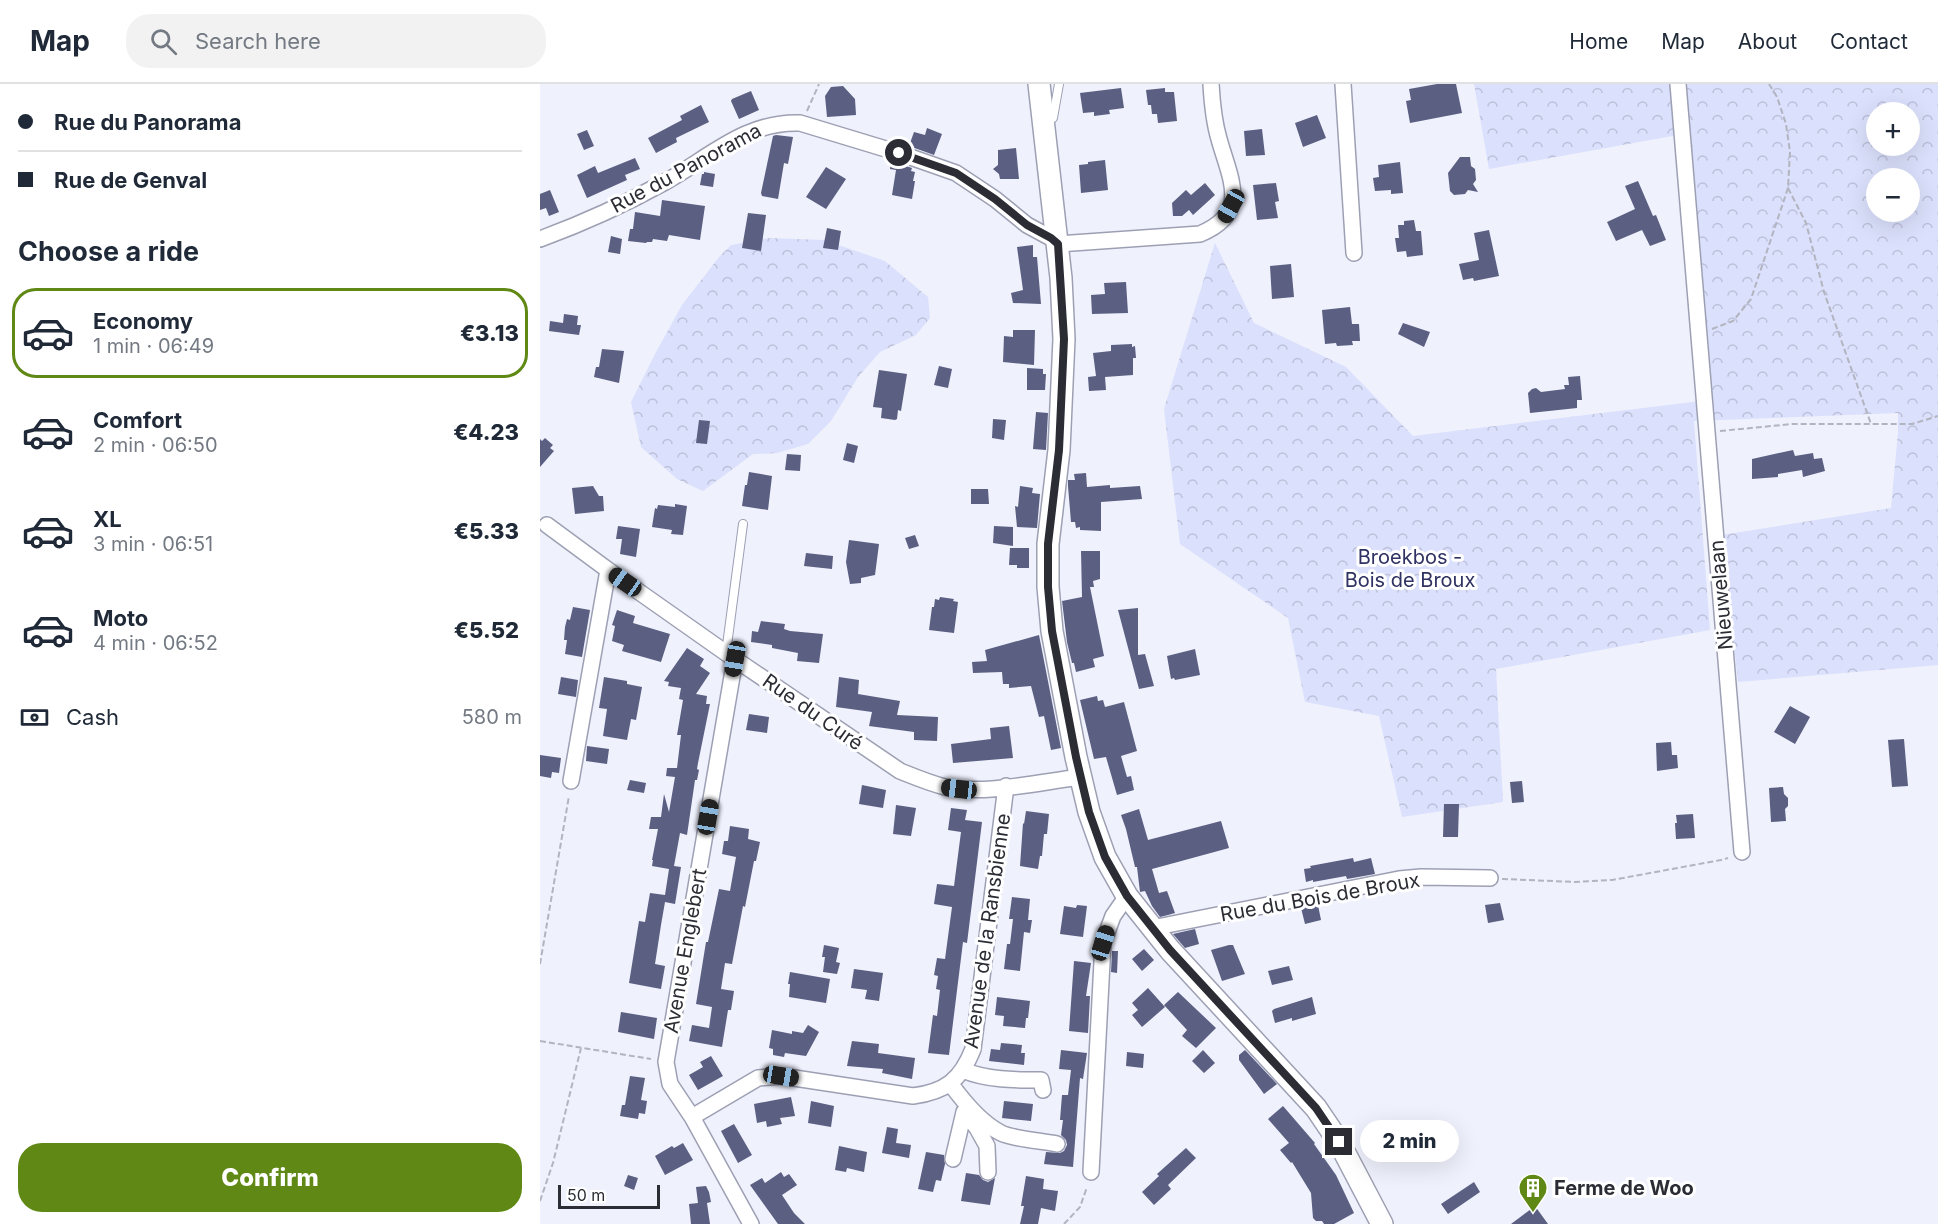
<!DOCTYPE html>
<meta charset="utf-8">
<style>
:root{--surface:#fff;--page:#f2f2f3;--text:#1f2937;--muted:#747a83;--line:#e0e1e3;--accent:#5f8814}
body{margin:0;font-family:Inter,sans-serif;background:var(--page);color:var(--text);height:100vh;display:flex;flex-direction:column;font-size:22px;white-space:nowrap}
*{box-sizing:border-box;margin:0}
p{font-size:20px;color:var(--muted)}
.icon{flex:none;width:33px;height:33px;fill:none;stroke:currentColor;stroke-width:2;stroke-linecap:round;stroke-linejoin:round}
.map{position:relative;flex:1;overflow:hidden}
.sheet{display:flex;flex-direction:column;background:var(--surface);width:540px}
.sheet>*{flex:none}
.banner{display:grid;align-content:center;height:132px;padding:0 18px;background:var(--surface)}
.controls{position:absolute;left:1326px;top:18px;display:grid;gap:12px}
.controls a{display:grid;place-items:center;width:54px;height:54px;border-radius:50%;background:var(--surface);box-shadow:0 6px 24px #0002;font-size:30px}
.scale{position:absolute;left:18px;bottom:15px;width:102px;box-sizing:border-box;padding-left:6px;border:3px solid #2b2c34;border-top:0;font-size:16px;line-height:21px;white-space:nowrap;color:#2b2c34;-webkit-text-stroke:4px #fff;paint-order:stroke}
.end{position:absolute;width:27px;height:27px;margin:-14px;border:8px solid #2b2c34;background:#fff;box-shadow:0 0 0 3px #fff}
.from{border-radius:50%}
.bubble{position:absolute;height:42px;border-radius:21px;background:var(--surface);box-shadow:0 6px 24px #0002;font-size:20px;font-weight:800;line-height:42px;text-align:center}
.car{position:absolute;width:18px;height:36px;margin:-18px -9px;border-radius:8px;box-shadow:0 0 4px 2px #0007;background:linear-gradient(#222 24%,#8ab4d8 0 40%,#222 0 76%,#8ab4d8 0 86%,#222 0)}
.banner b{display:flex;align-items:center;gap:21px;height:57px;font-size:22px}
.banner b+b{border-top:2px solid var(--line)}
.banner i{width:15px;height:15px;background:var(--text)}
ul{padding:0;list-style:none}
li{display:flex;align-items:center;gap:18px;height:90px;margin:0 12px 9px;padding:0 6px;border:3px solid transparent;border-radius:24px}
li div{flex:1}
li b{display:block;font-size:22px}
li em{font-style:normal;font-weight:800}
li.current{border-color:var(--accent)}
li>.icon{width:54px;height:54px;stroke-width:1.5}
h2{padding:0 18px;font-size:27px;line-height:72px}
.pay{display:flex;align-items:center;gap:15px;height:66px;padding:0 18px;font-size:22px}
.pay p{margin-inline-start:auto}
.button{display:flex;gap:12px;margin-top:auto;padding:12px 18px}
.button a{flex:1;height:69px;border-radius:24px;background:var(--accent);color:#fff;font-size:24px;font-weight:800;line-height:69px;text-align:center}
header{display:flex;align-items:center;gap:36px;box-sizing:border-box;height:84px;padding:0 30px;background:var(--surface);border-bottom:2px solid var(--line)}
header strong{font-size:28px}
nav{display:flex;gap:33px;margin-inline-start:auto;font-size:21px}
.search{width:420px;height:54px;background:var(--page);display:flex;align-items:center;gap:15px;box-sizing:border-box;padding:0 21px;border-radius:24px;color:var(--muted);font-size:22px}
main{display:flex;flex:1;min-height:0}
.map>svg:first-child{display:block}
.forest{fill:url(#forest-crowns);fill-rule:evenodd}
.building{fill:#5b5f81}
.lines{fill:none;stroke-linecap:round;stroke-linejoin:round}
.lane-casing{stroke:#9da0b3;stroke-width:10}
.street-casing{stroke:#9da0b3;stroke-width:18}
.secondary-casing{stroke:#9da0b3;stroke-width:24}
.path{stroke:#b2b4bf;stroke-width:2;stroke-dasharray:6 3;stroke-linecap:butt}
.lane{stroke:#fff;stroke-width:8}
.street{stroke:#fff;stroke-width:15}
.secondary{stroke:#fff;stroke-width:21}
.route{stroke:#2b2c34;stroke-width:8}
.labels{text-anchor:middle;stroke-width:6;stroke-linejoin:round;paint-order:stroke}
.street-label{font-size:20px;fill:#2b2c34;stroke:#fff}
.park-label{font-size:20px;fill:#2f3262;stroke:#fff}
.poi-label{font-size:20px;font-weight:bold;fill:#2b2c34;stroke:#fff;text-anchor:start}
</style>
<header>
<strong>Map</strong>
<div class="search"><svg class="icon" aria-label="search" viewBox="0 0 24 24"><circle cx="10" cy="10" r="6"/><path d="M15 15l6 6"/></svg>Search here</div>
<nav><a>Home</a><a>Map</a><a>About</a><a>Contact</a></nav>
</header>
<main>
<section class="sheet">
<div class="banner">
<b><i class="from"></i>Rue du Panorama</b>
<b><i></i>Rue de Genval</b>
</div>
<h2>Choose a ride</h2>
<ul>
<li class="current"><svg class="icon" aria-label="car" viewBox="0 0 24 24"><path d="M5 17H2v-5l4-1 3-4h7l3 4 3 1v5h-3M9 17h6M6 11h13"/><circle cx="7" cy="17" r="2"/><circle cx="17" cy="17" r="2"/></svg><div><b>Economy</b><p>1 min · 06:49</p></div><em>€3.13</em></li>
<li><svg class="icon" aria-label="car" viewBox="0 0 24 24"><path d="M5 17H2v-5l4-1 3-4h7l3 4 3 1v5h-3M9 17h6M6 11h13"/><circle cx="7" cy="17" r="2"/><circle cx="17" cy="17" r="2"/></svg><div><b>Comfort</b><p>2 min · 06:50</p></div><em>€4.23</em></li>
<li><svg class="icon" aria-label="car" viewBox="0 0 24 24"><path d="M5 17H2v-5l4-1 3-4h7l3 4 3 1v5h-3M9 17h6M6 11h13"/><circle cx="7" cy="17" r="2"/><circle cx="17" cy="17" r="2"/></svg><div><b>XL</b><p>3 min · 06:51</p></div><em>€5.33</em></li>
<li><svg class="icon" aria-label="car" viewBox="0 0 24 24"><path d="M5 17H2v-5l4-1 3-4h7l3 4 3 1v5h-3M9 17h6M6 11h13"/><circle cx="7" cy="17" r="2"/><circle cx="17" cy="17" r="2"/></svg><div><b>Moto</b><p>4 min · 06:52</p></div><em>€5.52</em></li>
</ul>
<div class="pay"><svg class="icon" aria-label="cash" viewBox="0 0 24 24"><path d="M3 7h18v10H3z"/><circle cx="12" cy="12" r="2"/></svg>Cash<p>580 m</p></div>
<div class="button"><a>Confirm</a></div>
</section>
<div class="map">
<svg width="1398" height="1140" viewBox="0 0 1398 1140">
<defs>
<pattern id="forest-crowns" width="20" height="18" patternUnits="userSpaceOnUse" patternTransform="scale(1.5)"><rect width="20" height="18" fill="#dbe0fc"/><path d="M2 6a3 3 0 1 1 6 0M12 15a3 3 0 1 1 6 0" fill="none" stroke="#bcc0d9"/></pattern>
</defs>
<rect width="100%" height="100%" fill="#eff1fd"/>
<path class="forest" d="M934,0H1398V581L1198,598L1182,451L1351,424L1358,348V329L1154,337L1170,546L956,585L963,718L862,733L839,632L765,618L748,534L640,460L624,325L675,159L714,239L806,283L873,352L1161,317L1138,51L949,85ZM1336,28H1370V62H1336ZM1336,94H1370V128H1336Z
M229,154L284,156L345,177L388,213L390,234L376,251L340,268L318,293L291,337L268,360L237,369L213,370L163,407L137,395L101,363L91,318L115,270L142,221L179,173L191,161Z"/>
<path class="building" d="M897,0H916L922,29L870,39L866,17L871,16L869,5Z
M303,2L315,15L316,31L287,33L285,12L291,3Z
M581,4L584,24L569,26L570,30L554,32V28L543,29L540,9Z
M625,4V8H634L637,37L618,39L617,30H612L611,21H608L606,6Z
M211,7L219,26L199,35L191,17L192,15Z
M161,21L169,38L136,54L137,58L116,69L108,54L142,36L140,32Z
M777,31L786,54L763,63L755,39Z
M387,44L402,50L394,71L369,62L374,48L385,51Z
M722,45L725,71L706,72L704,47Z
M47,46L54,62L44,66L37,50Z
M236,51L253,53L248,80L244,79L238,115L222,112L221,109L233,52Z
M476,64L479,95H460L459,90L453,85L458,81V66Z
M920,73H930L931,82L935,85L936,96L933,100L938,108L928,106L925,110L914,111L910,107L908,89Z
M95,74L100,85L85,91L87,96L47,114L37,91L55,82L58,89Z
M565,76L568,106L541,109L539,81L548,80V78Z
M351,77L372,84L371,87L375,88L373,97H375L372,115L352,111L356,86L350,85Z
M860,78L863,109L851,110V106L835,107L833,94L839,93L838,81Z
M286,83L306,95L286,125L266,113Z
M164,88L175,90L173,103L160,101L162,90H164Z
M1098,97L1113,132L1116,131L1126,156L1110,162L1102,146L1076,157L1067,138L1095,125L1085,102Z
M665,99L675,111L653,131L649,126L642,132H633L632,119L646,106L651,111Z
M736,99L739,117L735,118L738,134L717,136L713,101Z
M10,106L19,128L9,132L6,124L0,126V110Z
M122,116L165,122L160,156L129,151L127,157L113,155L112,158H107L106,159L88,157L90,145H93L95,128L120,132Z
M208,129L226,131L221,167L202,164Z
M874,136L876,147H881L883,171L867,173L866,167L857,168L855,154H859L858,141H864V137Z
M287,144L301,147L298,166L283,164Z
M949,146L959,192L934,197L933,194L923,196L919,180L939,176L934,149Z
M71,152L82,155L80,170L68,168Z
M493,161V173H497L501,220L473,219L471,209L483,206L477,163Z
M751,180L754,213L732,215L730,182Z
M586,198L588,229L552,230L551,211L565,210L564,199Z
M810,223L812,240H819L820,257H812L813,261L797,262L796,259L785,260L782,226Z
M24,230L38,232L37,241H41L39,251L9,247L10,237L23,239Z
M863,239L890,248L884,263L858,250Z
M473,246H495L494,281L463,278L464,252L473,253Z
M592,260V263L595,262L596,274H593V291L565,293L566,306L549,307L548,293L556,292L553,269L571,267V261Z
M62,265L84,267L79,299L54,293L56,283H59Z
M399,282L412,285L408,304L394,301Z
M487,284L503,285V290H506L505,306H487Z
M339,286L367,290L361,327L358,326L357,335L355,336L341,334L342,324L333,323Z
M1040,292L1042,316H1037V324L990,329L988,309L992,305L996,304L1001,308L1025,305L1024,301H1029L1028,293Z
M496,328L508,329L506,366L493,365Z
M453,335L466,336L464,356L452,354Z
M159,336L170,337L167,360L156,359Z
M5,354L13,361L10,364L14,367L0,383V355L2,357Z
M307,359L318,362L314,379L303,376Z
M1253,366L1255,372L1273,369L1274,375L1282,374L1285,387L1263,393L1262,386L1238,390V393L1212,395V375Z
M247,370L261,371L260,387L245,386Z
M209,388L232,392L228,426L202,422L205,401H207Z
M546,389L547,403L570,401V404L600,402L602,415L561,418V447L540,446V443L536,444L535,438H531L528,402V396H535L534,390Z
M53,402L59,412H63L64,427L35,430L32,404Z
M480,402L493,404L492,409L500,410L497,444L477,443L475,422L478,423Z
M431,405H448L449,420H431Z
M135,420L147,422L143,451L131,450L132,446L112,443L115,424L117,425L118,421L135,423Z
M78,442L100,445L96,473L80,470L82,455H76Z
M454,442L473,443V462L453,459Z
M375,451L379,462L369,465L365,454Z
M309,456L339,460L335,491L321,494V499L310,500L306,478Z
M470,464H489V484H477V481H469Z
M541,467H560V495L553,497L554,503H550L564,572L553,575L555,583L536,588L534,579H532L527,558L522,517L542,513Z
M266,469L293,472L292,485L264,482Z
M400,513L414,515L413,517L418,518L414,549L389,546L392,523H394L395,515L399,516Z
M33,523L50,526L42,573L25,570L27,556H24L25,543L27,535L30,536Z
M598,524V571L605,570L614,602L599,605L578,526Z
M77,526L95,532L93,539L130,550L121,578L82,567L84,561L72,557L75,542L72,541Z
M221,537L245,540L244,545L250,547L283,550L279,579L257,577L258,569L232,564V561L211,558L212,547L218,548Z
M499,551L521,664L511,666L504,632L499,633L491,602L469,604V600H463L462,588L433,589L432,578L447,577L445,566Z
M147,564L164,575L160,582L170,589L156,610L167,612L166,620H170L158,679L157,685L159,686L157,696H155L147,751L140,749L134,782L141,783L135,820L125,818L121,841L115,880L125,882L121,905L89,899L99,837L105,838L110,809L125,811L129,785L112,782L113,776H112L118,745H109L111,733H121L124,710L129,728L135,693L126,692L127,684H137L141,651H137L143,616L139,615L141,604L128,602L129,598L124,597Z
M655,565L660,591L635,596L634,594L631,595L627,572Z
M21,593L38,596L36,613L18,610Z
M64,593L87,597V600L102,603L96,636L91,635L87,656L63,652L67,625L59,624Z
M299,593L319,596L318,610L360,617L357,631L398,633L397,657L374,656V648L329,642L332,628L296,623Z
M557,612L558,617L563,616L565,623L584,618L597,667L581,672L587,693L591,692L594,706L577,711L566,673L554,675L540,616Z
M1250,622L1270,633L1255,660L1234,648Z
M209,630L229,633L227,649L206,646Z
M469,642L473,674L413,679L411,660L451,655L450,644Z
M1364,655L1368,702L1352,703L1348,656Z
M1131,658L1132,671H1137L1138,684L1117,687L1116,659Z
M47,662L69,665L67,680L46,677Z
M0,671L21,674L19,689L12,688L11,694L0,692Z
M90,696L106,699L104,709L87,706Z
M982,697L984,718L972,719L970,698Z
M322,701L346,706L343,724L319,720Z
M1243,703L1244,710L1248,714V722L1245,725L1246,737L1231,738L1229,704Z
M904,720H919L918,753H903Z
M356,721L376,724L371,752L353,750Z
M411,724L427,726L425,736L442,738L427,859L423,858L409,971L388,969L393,931L397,932L400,906L396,905L398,892L394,891L397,874L405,875L412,823L394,820L397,800L414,802L421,748L408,746Z
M599,725L608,756L681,737L689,764L612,785L619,809L627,807L635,829L628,831L620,833L612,822L605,807L600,808L597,783H595L586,745L581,731Z
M486,727L509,730L507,750H504L502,772H500L498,785L480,782L483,739L484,740Z
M1153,730L1155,754L1136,755L1135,739H1137L1136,731Z
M190,742L209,745L208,755L220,758L216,777H214L205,823L203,822L192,880L185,879L181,905L194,907L191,926H188L182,963L149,957L152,941L169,944L172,923L156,920L166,858H168L179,805L190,807L196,773L182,770L184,757H188Z
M813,774L814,778L831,774L835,790L807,795L806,792L773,798V796L766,798L764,785L771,784L770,782Z
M472,813L490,815L488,836H492L490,849L484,848L480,887L464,885L467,860H470L473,835H469Z
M960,819L964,836L948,839L945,821Z
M537,821L547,822L543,853L520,850L524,822L536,824Z
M778,821L781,836L765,840L761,824Z
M655,845L659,860L645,864L633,850Z
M284,861L299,864L296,878L300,879L297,890L283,888L285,873H282Z
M689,861H693L705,890L682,897L671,866Z
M604,865L614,876L602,887L592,875Z
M572,867H578L577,889L571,888Z
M534,877L551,879L546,912H550L548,949L529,947Z
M749,882L753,896L732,901L728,887Z
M314,885L343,889L339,917L325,915L327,906L311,904Z
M250,888L290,895L286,919L249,913L250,900H248Z
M608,904L625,923L602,943L592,931L598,926L592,919Z
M638,908L676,944L656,964L642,952L647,946L624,921Z
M457,913L490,917L488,934H486L485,944L463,942L464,932L455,931Z
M772,913L776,930L752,937V934L735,939L732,927L734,925Z
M81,928L117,934L114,955L78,948Z
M268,941L279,948L266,972L245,969L244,973L233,971V965L229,964L232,946L252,950V947L263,949Z
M312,957L339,960L338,969L375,974L372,995L342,989L343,985L307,982Z
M461,959L482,961L481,969H485L484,981L449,977L451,965L460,966Z
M521,966L547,969L543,995L540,994L533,1083L504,1080L506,1068L520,1069L524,1067L527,1061L526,1056L521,1051L523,1036H520L522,1011H528L531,986L519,985Z
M663,966L675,979L664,989L652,977Z
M705,966L737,1000L724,1010L699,976V971Z
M587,968L604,970L603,984L586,982Z
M171,972L183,992L158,1006L149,991L163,983L160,978Z
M90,992L105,994L101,1016L107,1017L105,1030L99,1029L98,1035L80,1032L82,1021H85Z
M251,1013L255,1032L240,1034L242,1040L227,1043L226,1037L217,1039L214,1020Z
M271,1017L294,1022L291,1043L268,1039Z
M464,1017L493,1020L491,1037L462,1034Z
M743,1022L775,1059L774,1060L796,1091L814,1129L794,1140H784L782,1137H776L773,1134L771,1109L752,1078L751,1079L740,1066L749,1059L728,1035Z
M194,1040L212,1071L198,1079L181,1047Z
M347,1043L358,1045L356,1059L371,1061L369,1074L342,1069Z
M143,1059L153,1076L125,1091L115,1072L132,1062L134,1064Z
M299,1062L327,1068L324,1088L307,1084L306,1088L295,1086Z
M646,1064L656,1074L628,1101L631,1105L614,1121L602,1108L619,1092L617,1090Z
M386,1068L404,1071L405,1080L401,1097L396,1096L393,1108L378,1105Z
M241,1088L244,1093L249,1090L257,1101L242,1111L254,1129L265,1140H238L210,1101L222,1094L225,1099Z
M426,1089L439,1091L443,1096L448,1098L455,1094L450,1121L421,1117Z
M88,1091L98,1094L94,1106L84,1102Z
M486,1092L504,1095L503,1105L518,1107L515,1127L501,1124L498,1140H480L484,1122H481Z
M934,1098L940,1108L908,1130L901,1120Z
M166,1102L169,1108L171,1118L167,1119L170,1140H151L149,1120L158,1119L156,1103Z
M995,1122L1008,1140H971Z"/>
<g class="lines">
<g class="lane-casing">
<path id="lane" d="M507,35L513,34L519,0
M186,569L203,440"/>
</g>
<g class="street-casing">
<path id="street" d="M803,0L814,169
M1138,0L1202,768
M0,155C41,140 87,119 125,98C170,73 206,37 260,39L359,69L416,89L455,115L487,141L511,154L518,160L660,150C711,129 690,95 679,55C674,38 672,18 671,0
M7,441L68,486L186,569L360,687C375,693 389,699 405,703C446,711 499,698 541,693
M195,575L126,978L130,1000L152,1033L211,1140
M31,697L68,486
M612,844L859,795L881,793L950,794
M423,986C446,996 475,996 501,996L503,1006
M410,999C423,1017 441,1039 461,1049C473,1055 503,1057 517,1060
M425,1029L437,1044L447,1062L448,1088
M152,1033L218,994L241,992L373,1012C405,1008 421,996 433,965L466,702
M413,1075L424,1028
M551,1088L563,859L573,832L587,812"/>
</g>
<g class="secondary-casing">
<path id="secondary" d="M499,0L521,194L524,255L519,366L508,460V503L512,547L536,673L549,728L565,773L587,812L630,866L776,1024L799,1058L842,1140"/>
</g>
<path class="path" d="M267,27L279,0
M1248,104L1266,139L1284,208L1331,340
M1172,245L1193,237L1211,215L1248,104L1250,68L1246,40L1237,13L1229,0
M1180,347L1252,340H1372L1398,332
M962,795L1035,798L1072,796L1181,776L1188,774
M0,880L29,712
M0,957L111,975
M0,1117L13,1079L41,964
M524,1140L540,1123L547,1103"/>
<use href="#lane" class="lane"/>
<use href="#street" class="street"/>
<use href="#secondary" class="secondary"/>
</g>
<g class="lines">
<path class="route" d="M359,69L416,89L455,115L487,141L511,154L518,160L524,255L519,366L508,460V503L512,547L536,673L549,728L565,773L587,812L630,866L776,1024L799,1058"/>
</g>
<defs>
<g id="building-pin" transform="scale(1.5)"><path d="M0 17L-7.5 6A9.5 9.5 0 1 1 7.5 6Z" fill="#5f8814" stroke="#fff"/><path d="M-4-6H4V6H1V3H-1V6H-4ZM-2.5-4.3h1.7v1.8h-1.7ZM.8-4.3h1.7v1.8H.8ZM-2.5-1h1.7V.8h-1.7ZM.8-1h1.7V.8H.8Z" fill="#fff"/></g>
</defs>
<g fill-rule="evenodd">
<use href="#building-pin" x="993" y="1104"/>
</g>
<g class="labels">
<g class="street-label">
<text transform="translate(146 84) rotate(-28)" y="7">Rue du Panorama</text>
<text transform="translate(1181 511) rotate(-95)" y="7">Nieuwelaan</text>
<text transform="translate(273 628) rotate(35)" y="7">Rue du Curé</text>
<text transform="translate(780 813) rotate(-10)" y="7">Rue du Bois de Broux</text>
<text transform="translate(447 847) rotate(-82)" y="7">Avenue de la Ransbienne</text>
<text transform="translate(145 867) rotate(-80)" y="7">Avenue Englebert</text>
</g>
<g class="park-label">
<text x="870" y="480">Broekbos -<tspan x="870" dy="23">Bois de Broux</tspan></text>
</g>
<g class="poi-label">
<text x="1014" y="1111">Ferme de Woo</text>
</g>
</g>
</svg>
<div class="controls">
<a>+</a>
<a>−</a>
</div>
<div class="scale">50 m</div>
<i class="end from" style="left:359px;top:69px"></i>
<i class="end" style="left:799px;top:1058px"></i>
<div class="bubble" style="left:820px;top:1036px;width:99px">2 min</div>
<i class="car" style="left:691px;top:122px;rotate:209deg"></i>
<i class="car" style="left:85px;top:498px;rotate:305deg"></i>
<i class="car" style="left:195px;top:575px;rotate:190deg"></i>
<i class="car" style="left:419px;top:705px;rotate:277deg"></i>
<i class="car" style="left:168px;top:733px;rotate:10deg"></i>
<i class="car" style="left:563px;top:859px;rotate:17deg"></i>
<i class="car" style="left:241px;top:992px;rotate:99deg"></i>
</div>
</main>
